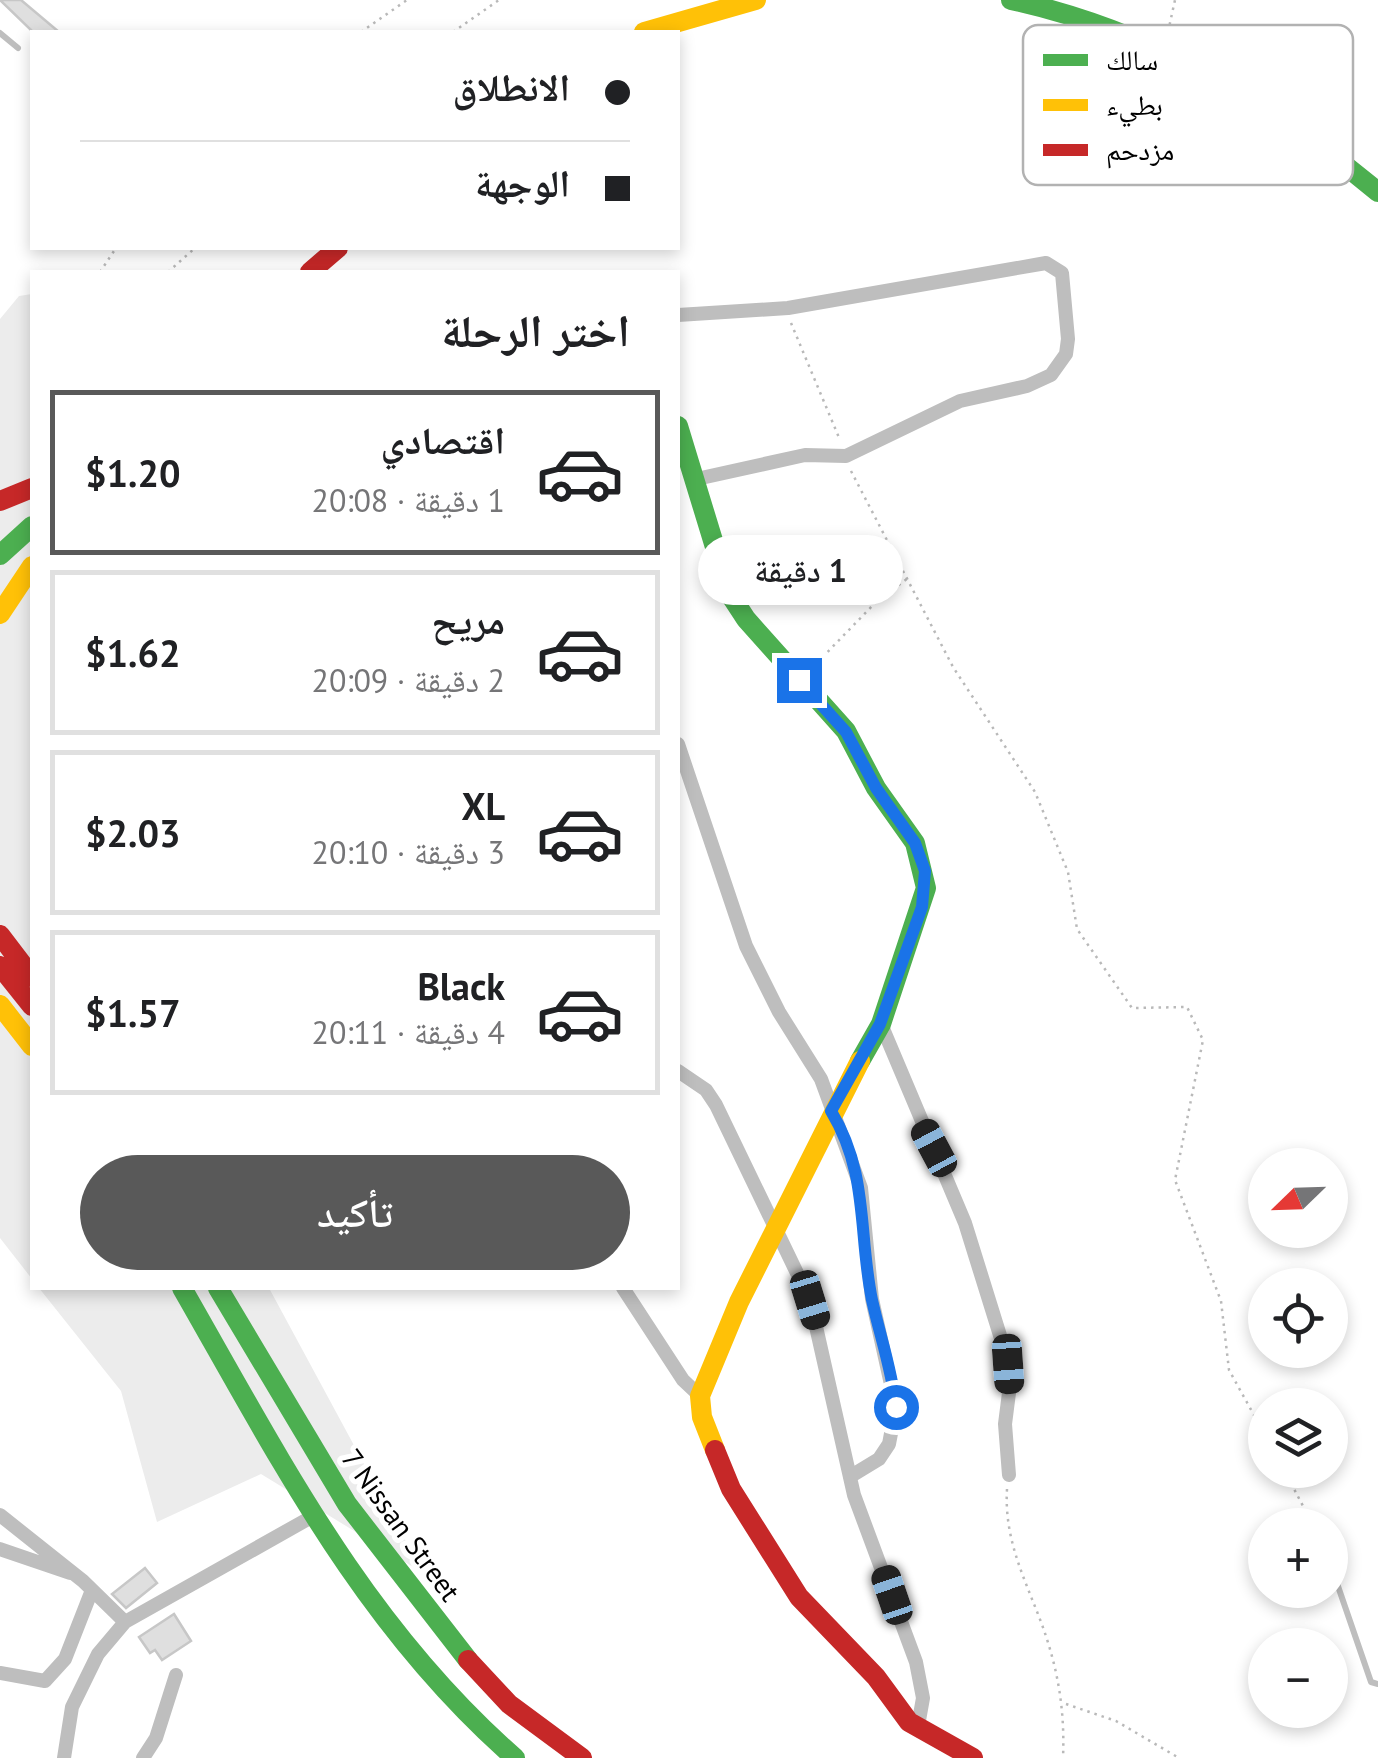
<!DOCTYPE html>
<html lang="ar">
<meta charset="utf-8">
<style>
:root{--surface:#fff;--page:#f2f2f2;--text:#202124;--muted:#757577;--line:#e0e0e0;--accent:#595959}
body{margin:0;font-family:"PT Sans","Noto Naskh Arabic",sans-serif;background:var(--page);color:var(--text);direction:rtl;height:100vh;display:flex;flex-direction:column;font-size:38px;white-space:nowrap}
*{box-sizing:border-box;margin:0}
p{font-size:32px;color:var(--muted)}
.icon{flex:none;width:55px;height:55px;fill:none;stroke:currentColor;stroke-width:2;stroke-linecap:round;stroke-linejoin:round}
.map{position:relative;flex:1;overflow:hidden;direction:ltr}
.panel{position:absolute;left:30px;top:270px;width:650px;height:1020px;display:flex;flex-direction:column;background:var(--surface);border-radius:0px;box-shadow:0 5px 15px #0003;direction:rtl}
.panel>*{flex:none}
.guide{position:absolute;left:30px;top:30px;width:650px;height:220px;border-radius:0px;box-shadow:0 5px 15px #0003;direction:rtl;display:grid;align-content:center;height:220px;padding:0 50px;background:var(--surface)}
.needle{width:65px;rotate:247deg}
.tools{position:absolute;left:1248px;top:1148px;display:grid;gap:20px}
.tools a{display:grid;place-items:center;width:100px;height:100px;border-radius:50%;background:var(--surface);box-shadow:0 5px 15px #0003;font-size:50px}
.end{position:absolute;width:45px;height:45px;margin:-22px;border:12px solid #1a73e8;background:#fff;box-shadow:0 0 0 5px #fff}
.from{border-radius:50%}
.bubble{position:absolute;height:70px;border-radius:35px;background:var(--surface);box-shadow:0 5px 15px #0003;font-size:32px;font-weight:600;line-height:70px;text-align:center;direction:rtl}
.car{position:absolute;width:30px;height:60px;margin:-30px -15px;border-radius:12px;box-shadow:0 0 8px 2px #0007;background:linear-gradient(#222 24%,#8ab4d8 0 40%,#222 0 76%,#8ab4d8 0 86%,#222 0)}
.guide b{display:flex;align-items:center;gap:35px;height:95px;font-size:38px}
.guide b+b{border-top:2px solid var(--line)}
.guide i{width:25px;height:25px;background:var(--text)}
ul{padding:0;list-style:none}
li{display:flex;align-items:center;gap:30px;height:165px;margin:0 20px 15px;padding:0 30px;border:5px solid var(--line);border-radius:0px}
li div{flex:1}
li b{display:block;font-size:38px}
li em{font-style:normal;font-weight:600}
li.active{border-color:var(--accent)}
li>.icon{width:90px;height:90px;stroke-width:1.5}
h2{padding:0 50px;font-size:45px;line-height:120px}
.primary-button{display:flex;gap:20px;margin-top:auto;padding:20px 50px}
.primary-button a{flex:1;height:115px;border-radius:60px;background:var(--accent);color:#fff;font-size:40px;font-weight:600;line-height:115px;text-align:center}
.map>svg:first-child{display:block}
.green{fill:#ececec}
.building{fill:#dfdfdf;stroke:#c7c7c7;stroke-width:2.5}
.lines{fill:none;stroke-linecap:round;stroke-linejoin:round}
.path{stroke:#b9b9b9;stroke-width:2.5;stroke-dasharray:2.5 5;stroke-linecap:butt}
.lane{stroke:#bebebe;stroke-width:6}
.street{stroke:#bebebe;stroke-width:14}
.fast{stroke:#4caf50;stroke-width:20}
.slow{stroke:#ffc107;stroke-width:20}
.jam{stroke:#c62828;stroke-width:20}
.route{stroke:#1a73e8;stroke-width:12}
.labels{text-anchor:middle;stroke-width:10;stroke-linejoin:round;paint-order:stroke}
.street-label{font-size:28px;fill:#000;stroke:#fff}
.key{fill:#fff;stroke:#b2b2b2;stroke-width:2.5}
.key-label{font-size:28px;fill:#000}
</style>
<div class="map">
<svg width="1378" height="1758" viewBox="0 0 1378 1758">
<rect width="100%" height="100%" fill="#fff"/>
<path class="green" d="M32,294V1279L0,1238V319L19,296Z
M39,1288H269L423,1573L261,1474L157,1522L121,1391Z"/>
<path class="building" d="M0,0H21L59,32H33Z
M145,1568L157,1583L126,1608L112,1594Z
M174,1614L191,1641L162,1660L155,1650L150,1653L139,1637Z"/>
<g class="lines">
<path class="path" d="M361,32L407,0
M453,32L499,0
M1168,32L1175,0
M100,272L116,248
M168,272L195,248
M791,323L840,440
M851,471L953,667L1035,792L1068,872L1077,929L1132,1008L1187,1007L1203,1040L1175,1180L1221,1301L1229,1370L1265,1435
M812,668L876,602L908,578
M1284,1470L1313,1525
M1007,1489C1004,1539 1024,1577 1041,1622C1058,1668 1065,1710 1063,1758
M1066,1704L1116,1721L1179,1758"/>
<path class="lane" d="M0,33L18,48
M1330,1563L1371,1682L1378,1684"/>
<path class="street" d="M678,315L788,308L1046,263L1062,273L1068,339L1066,354L1051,375L1027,386L960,401L846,456L805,455L692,480
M678,744L746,946L779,1012L821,1079L861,1188L872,1299L896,1407L889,1444L879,1459L851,1476
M881,1024L965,1223L1003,1345L1010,1385L1005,1424L1009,1475
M678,1071L706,1090L716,1105L810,1300L854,1495L916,1662L923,1698L918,1726
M623,1288L683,1380L700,1396
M0,1515L83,1581L125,1622
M0,1549L70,1573
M0,1673L45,1681L65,1659L92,1590
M64,1758L72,1707L98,1654L125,1622L315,1515
M143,1758L156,1738L176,1675"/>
<path class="fast" d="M1011,0C1153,31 1267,100 1378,192
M678,426L729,593L746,619L846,731L876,788L915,843L926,888L881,1024L860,1061
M0,555L32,526
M182,1288C280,1459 364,1626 515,1758
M218,1288L347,1504L468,1660"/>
<path class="slow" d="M644,32L756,0
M0,614L32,566
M0,1005L32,1046
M715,1450L702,1417L700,1396L739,1302L860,1061"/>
<path class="jam" d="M310,272L338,248
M0,501L32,488
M0,935L32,977
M0,966L32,1006
M715,1450L731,1489L799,1597L876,1677L909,1722L973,1758
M468,1660L509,1704L582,1758"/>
</g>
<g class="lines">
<path class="route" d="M799,680L846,732L876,788L915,843L925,871L922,907L880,1024L831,1111C869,1174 858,1232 872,1300C880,1336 892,1370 896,1407"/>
</g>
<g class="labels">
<g class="street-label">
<text transform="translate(401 1525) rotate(54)" y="10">7 Nissan Street</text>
</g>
</g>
<rect x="1023" y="25" width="330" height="160" rx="15" class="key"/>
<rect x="1043" y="54" width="45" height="12" fill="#4caf50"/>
<rect x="1043" y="99" width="45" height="12" fill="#ffc107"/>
<rect x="1043" y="144" width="45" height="12" fill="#c62828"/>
<g class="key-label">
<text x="1106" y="70">سالك</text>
<text x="1106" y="115">بطيء</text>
<text x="1106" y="160">مزدحم</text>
</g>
</svg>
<div class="tools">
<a><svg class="needle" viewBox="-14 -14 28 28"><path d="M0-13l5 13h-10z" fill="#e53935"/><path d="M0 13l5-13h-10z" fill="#757577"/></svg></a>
<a><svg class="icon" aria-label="locate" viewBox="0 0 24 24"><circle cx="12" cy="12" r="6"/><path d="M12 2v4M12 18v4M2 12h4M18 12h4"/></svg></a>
<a><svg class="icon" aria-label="layers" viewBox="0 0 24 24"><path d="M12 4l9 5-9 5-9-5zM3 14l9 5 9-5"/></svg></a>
<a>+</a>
<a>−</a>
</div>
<i class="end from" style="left:896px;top:1407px"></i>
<i class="end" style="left:799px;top:680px"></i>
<div class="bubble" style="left:698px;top:535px;width:205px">1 دقيقة</div>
<i class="car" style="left:934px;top:1148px;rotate:332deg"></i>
<i class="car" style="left:810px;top:1300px;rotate:163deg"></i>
<i class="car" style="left:1008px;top:1364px;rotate:176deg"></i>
<i class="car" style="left:892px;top:1595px;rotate:341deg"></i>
<div class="guide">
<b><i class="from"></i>الانطلاق</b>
<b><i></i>الوجهة</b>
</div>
<section class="panel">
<h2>اختر الرحلة</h2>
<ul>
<li class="active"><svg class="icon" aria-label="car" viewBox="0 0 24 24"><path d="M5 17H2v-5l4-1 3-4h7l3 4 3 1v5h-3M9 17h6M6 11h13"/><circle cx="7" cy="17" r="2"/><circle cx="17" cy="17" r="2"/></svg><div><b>اقتصادي</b><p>1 دقيقة · 20:08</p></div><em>$1.20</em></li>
<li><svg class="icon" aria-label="car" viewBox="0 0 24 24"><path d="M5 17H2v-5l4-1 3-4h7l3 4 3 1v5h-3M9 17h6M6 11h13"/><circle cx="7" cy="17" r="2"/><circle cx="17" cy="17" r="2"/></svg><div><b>مريح</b><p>2 دقيقة · 20:09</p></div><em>$1.62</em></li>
<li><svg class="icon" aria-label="car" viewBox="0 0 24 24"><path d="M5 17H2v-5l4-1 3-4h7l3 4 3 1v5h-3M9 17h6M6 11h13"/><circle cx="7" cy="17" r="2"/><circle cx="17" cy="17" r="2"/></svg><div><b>XL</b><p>3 دقيقة · 20:10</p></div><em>$2.03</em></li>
<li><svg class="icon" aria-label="car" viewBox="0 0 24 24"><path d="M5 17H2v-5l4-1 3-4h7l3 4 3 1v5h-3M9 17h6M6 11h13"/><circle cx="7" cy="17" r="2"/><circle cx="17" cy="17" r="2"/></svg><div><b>Black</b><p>4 دقيقة · 20:11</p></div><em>$1.57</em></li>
</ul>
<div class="primary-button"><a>تأكيد</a></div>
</section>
</div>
